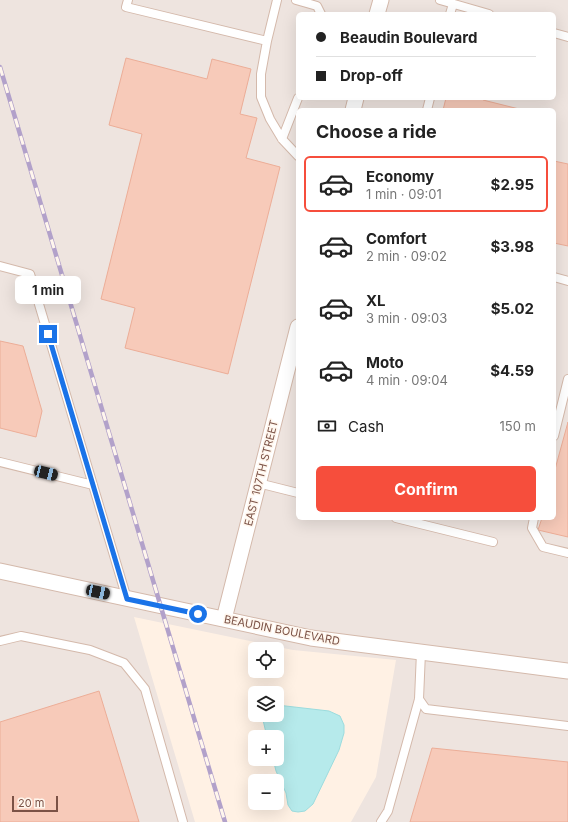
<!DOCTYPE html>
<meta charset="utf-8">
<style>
:root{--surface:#fff;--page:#f2f2f2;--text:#222;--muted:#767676;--line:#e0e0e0;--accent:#f64e3c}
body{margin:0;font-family:Inter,sans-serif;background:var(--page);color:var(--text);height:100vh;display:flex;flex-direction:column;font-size:15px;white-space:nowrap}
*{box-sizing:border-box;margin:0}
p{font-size:13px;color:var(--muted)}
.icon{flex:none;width:22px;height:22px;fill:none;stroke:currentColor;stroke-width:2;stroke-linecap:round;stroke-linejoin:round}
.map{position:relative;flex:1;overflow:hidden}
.sheet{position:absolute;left:296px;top:108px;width:260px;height:412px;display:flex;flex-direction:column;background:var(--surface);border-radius:6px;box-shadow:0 4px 16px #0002}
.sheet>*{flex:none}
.banner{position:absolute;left:296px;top:12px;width:260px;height:88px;border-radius:6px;box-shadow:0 4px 16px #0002;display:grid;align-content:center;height:88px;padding:0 20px;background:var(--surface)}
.tools{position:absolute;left:248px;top:642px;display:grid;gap:8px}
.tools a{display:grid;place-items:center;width:36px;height:36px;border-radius:6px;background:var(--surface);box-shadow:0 4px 16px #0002;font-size:20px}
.scale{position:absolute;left:12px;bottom:10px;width:46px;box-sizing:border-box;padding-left:4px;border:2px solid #7b5246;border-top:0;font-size:11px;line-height:14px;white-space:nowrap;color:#7b5246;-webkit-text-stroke:3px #fff6ed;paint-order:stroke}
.end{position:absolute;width:18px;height:18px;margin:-9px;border:5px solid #1a73e8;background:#fff;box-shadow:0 0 0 2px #fff}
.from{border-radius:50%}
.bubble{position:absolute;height:28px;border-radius:6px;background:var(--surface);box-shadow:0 4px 16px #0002;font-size:13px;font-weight:700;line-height:28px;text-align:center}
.car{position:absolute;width:12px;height:24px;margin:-12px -6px;border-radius:5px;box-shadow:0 0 3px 1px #0007;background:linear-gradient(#222 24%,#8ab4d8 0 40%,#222 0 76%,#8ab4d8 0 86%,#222 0)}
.banner b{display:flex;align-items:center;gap:14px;height:38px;font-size:15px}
.banner b+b{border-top:1px solid var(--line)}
.banner i{width:10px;height:10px;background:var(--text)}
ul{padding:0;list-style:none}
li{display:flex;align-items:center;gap:12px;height:56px;margin:0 8px 6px;padding:0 12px;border:2px solid transparent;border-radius:6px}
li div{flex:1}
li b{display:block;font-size:15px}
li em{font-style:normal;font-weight:700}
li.on{border-color:var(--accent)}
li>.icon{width:36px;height:36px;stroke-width:1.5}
h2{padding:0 20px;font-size:18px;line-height:48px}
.pay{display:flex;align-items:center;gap:10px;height:44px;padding:0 20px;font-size:15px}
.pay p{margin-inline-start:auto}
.button{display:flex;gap:8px;margin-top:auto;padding:8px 20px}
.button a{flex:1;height:46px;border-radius:6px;background:var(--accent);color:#fff;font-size:16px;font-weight:700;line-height:46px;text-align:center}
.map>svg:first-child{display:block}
.industrial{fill:#eee4df;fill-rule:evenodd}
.water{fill:#b6eaeb;stroke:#9bdcde}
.building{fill:#f7cab9;stroke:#ecad97}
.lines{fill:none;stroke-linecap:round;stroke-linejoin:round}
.service-casing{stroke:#d4b9ab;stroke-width:10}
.minor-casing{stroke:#d4b9ab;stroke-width:17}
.service{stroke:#fff;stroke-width:8}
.minor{stroke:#fff;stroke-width:15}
.rail-casing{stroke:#b2a1ca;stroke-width:4.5}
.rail{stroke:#fff6ed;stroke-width:3;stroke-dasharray:9;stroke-linecap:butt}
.route{stroke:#1a73e8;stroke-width:5}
.labels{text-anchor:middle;stroke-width:3;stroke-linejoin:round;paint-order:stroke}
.street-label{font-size:11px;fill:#7b5246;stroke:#fff6ed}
</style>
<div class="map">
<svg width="568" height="822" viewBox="0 0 568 822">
<rect width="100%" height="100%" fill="#fff1e4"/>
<path class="industrial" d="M0,0H568V822H351L376,777L396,660L293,650L134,617L195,822H0ZM298,14H554V98H298ZM298,110H554V518H298Z"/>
<path class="water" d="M277,705L329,711L340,716L344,725V733L339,750L313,804L305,811L298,812L292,811L288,805L286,793L276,771L273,759H277V737H267L263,720V715H277Z"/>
<path class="building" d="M126,58L207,79L212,59L251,69L240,114L257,118L246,158L280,167L228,374L125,348L135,308L101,299L142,134L109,125Z
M446,98H483V100L523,110H443Z
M554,161L568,164V246L554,243Z
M0,341L23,346L42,411L36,437L0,428Z
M568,422V537L538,530L542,518H554V473Z
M99,691L139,822H0V722Z
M432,748L568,762V822H410Z"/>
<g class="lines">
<g class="service-casing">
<path id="service" d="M128,0L126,7L267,41L277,0
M296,0L317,6L321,14
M440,0L489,14
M450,14L453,4
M554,33L568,37
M267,41L261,74V97L270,119L282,139L298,156
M427,110L430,98
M282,139L298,98
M0,266L30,274L127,599
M554,277L568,281
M554,436L568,379
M0,462L93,485
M258,483L298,493
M396,518L493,542
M534,518L532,528L543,547L568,553
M0,641L21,636L90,650L124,663L145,689L183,822
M419,699L426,709L568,726
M381,822L388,811L419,699L421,652"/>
</g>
<g class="minor-casing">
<path id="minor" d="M377,14L381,0
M353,110L356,98
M0,571L311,638L568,671
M224,619L298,327"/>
</g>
<use href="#service" class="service"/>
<use href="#minor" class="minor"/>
<g class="rail-casing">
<path id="rail" d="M0,67L225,822"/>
</g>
<use href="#rail" class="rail"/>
</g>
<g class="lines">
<path class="route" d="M48,334L127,599L198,614"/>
</g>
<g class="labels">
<g class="street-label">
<text transform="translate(261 473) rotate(-76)" y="4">EAST 107TH STREET</text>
<text transform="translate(282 630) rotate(11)" y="4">BEAUDIN BOULEVARD</text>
</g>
</g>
</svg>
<div class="tools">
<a><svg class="icon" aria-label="locate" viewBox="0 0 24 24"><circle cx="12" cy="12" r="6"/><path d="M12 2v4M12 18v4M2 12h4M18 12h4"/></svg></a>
<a><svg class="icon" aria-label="layers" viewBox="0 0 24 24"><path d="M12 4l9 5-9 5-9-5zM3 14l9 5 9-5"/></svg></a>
<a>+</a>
<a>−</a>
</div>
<div class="scale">20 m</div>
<i class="end from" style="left:198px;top:614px"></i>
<i class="end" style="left:48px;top:334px"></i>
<div class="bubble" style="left:15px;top:276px;width:66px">1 min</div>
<i class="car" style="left:46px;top:473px;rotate:104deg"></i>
<i class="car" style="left:98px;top:592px;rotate:102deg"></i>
<div class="banner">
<b><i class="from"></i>Beaudin Boulevard</b>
<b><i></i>Drop-off</b>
</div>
<section class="sheet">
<h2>Choose a ride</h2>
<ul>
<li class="on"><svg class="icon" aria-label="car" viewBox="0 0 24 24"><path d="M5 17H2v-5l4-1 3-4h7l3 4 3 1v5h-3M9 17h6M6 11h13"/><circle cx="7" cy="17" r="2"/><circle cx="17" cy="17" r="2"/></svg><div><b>Economy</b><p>1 min · 09:01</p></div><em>$2.95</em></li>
<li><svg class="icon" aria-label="car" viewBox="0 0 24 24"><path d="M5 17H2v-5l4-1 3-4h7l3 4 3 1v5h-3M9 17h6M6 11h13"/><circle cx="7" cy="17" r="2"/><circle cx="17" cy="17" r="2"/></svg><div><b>Comfort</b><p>2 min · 09:02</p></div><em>$3.98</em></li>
<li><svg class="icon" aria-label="car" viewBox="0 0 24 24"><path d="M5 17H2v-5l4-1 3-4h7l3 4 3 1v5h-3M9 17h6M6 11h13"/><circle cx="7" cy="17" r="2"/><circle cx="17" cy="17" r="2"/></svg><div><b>XL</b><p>3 min · 09:03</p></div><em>$5.02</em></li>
<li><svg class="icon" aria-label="car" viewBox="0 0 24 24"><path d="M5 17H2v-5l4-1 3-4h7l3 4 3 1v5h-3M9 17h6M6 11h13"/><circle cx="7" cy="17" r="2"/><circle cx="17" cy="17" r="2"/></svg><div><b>Moto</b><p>4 min · 09:04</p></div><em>$4.59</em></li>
</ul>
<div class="pay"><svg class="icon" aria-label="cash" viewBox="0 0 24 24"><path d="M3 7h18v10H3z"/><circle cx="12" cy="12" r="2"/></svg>Cash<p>150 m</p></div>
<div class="button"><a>Confirm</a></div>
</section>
</div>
